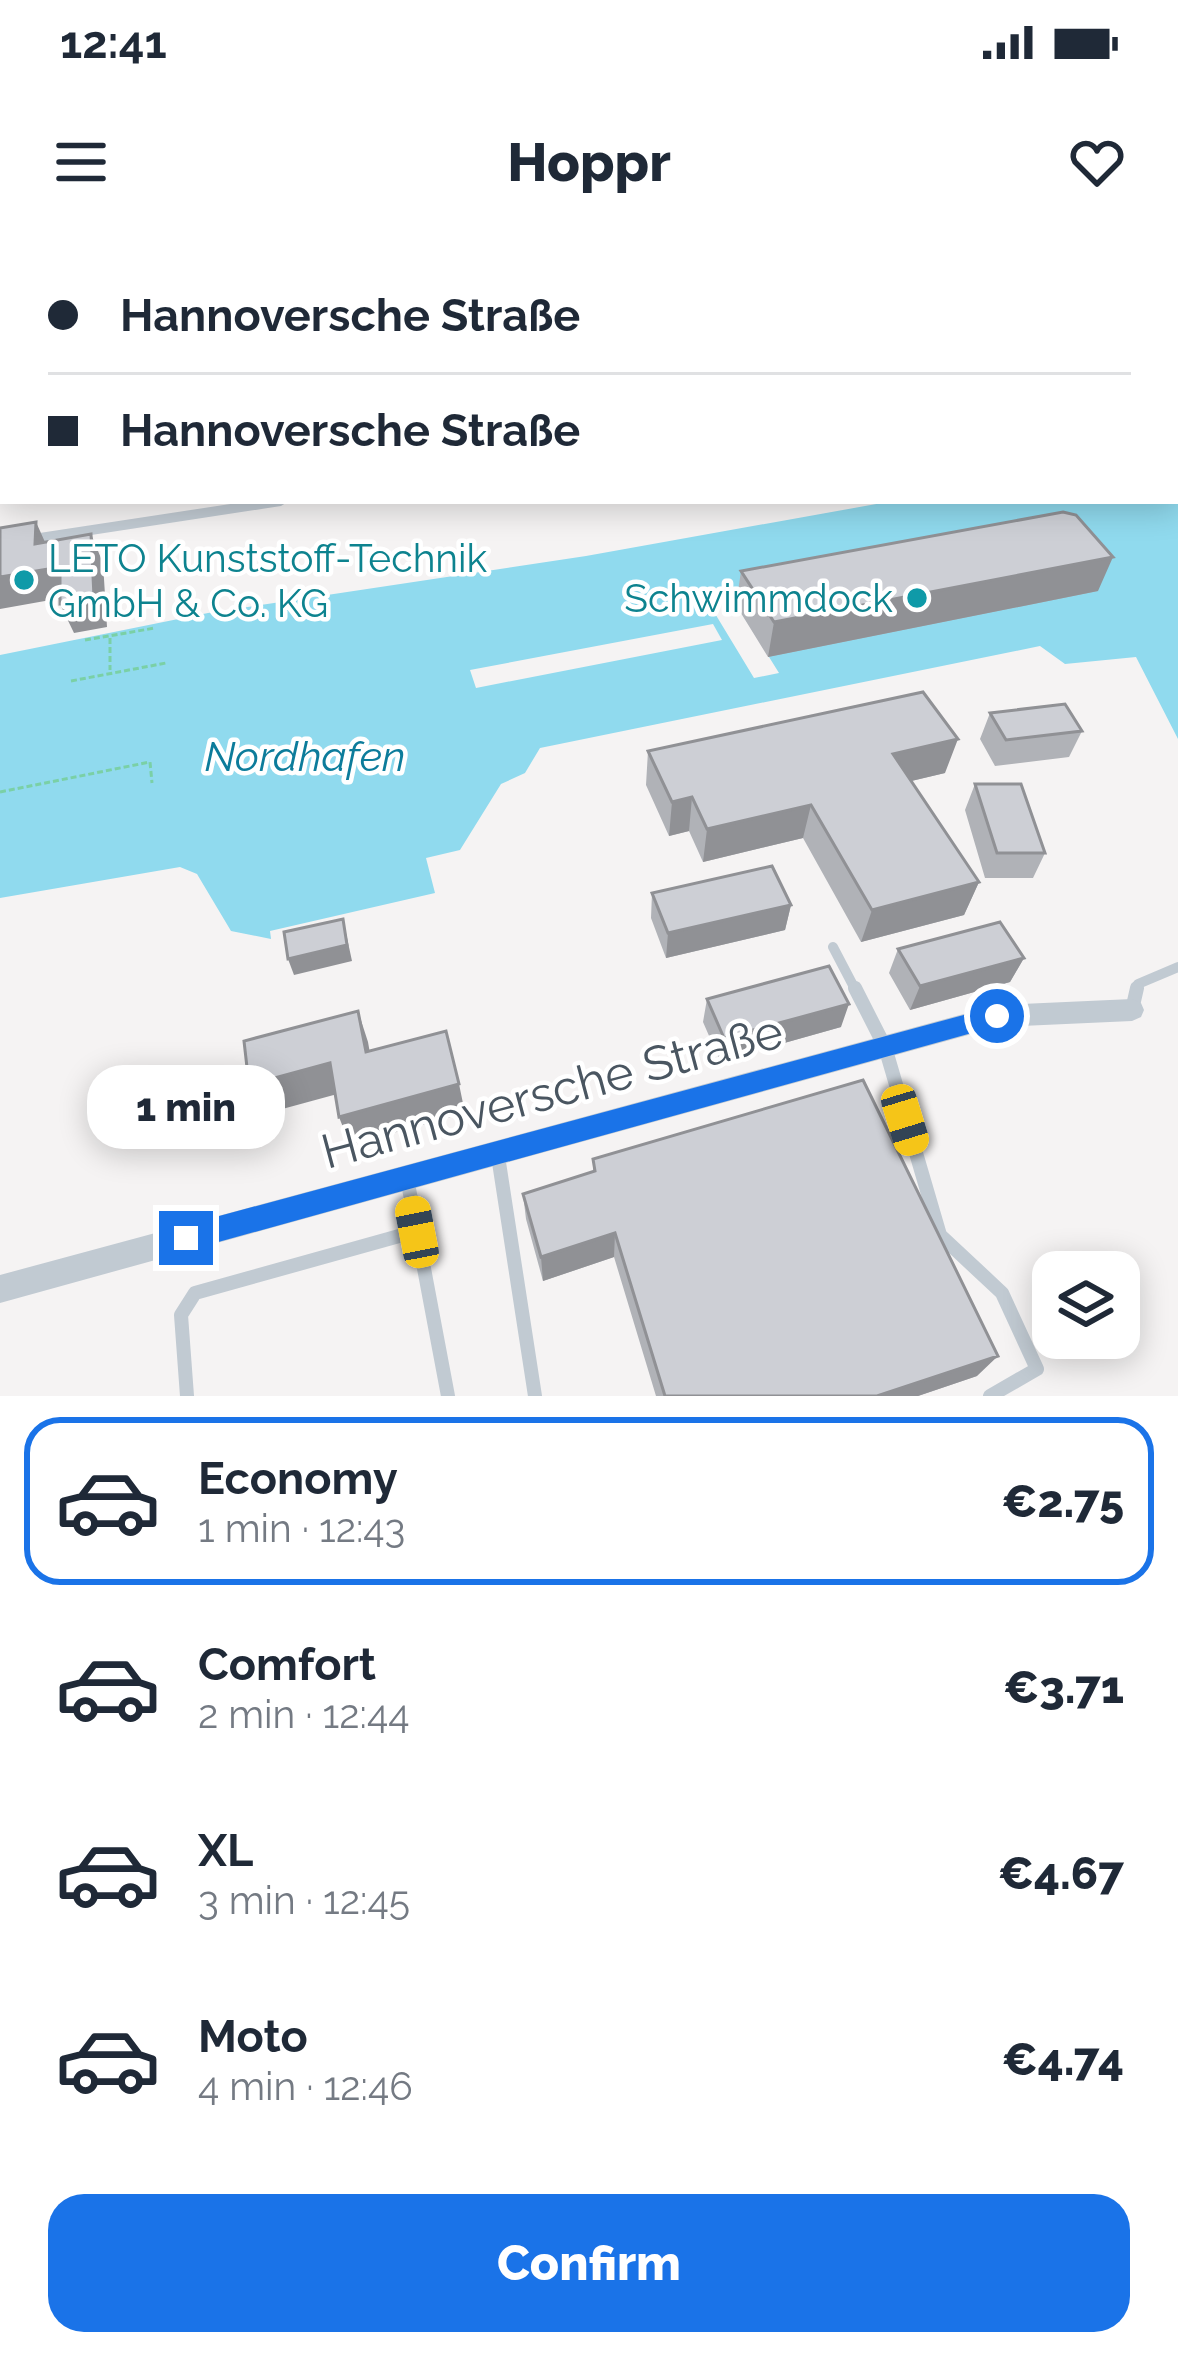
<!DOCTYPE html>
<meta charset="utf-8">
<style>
:root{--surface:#fff;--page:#f6f6f7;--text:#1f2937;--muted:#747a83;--line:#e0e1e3;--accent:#1a73e8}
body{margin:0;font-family:Raleway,sans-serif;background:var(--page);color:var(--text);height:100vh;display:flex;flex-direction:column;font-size:45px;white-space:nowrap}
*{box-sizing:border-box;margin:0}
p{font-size:39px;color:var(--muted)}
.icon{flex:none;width:66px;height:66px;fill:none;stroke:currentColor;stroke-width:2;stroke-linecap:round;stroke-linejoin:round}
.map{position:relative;height:1156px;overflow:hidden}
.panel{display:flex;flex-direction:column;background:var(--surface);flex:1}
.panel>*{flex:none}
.banner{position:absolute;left:0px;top:0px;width:1179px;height:264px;box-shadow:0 6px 30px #0003;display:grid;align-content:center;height:264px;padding:0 48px;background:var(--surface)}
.tools{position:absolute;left:1032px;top:1011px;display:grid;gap:24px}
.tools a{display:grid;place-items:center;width:108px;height:108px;border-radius:24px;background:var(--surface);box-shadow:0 6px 30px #0003;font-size:60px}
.end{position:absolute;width:54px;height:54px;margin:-27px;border:15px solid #1a73e8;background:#fff;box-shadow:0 0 0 6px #fff}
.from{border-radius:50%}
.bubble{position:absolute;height:84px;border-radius:36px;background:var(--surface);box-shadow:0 6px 30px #0003;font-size:39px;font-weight:800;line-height:84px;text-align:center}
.car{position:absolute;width:36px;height:72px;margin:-36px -18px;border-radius:15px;box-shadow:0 0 9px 3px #0007;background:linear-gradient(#f5c518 24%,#345 0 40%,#f5c518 0 76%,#345 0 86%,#f5c518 0)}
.banner b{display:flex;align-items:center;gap:42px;height:114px;font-size:45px}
.banner b+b{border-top:3px solid var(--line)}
.banner i{width:30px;height:30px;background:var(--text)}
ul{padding:21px 0 0;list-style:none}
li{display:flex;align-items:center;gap:36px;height:168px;margin:0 24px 18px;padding:0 24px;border:6px solid transparent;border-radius:36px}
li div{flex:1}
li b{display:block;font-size:45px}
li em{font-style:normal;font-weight:800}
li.active{border-color:var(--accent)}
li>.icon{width:108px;height:108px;stroke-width:1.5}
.primary-button{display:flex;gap:24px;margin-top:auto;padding:24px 48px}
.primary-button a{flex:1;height:138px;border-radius:36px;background:var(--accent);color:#fff;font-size:48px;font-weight:800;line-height:138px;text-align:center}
.status{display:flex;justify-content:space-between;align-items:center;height:84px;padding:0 60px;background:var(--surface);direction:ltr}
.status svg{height:33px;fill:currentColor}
header{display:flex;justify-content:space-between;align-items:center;height:156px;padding:0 48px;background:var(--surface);font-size:54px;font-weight:800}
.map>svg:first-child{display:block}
.water{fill:#90daee}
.pier{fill:#f5f3f3}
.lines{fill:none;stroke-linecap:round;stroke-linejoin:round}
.path{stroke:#7ad0a6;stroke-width:3;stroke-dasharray:6 3;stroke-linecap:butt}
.service-far1{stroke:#c1cad2;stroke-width:10}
.service{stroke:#c1cad2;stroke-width:14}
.minor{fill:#c1cad2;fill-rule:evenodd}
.tertiary{fill:#c1cad2;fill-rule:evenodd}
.secondary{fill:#c1cbd6;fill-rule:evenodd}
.wall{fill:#b0b2b7}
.shaded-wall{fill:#909195}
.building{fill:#cdcfd5;stroke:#909195;stroke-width:3}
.route{fill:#1a73e8}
.culture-dot{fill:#0f9aa8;stroke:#fff;stroke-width:4.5}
.labels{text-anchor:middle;stroke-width:9;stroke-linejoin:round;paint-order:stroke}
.culture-label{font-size:39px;fill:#0d838f;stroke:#fff;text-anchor:start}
.water-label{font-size:42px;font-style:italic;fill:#0c7c9b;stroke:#fff}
.near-street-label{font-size:48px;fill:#4a5661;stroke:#fff}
</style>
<div class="status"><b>12:41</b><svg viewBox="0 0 49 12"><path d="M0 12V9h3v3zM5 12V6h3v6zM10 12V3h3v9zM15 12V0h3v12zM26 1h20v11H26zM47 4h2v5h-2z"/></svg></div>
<header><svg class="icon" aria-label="menu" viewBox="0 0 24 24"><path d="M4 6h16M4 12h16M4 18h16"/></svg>Hoppr<svg class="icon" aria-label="heart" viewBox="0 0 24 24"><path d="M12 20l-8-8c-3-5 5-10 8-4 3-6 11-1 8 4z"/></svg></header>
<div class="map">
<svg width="1178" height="1156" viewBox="0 0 1178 1156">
<rect width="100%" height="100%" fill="#f5f3f3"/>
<path class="water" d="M553,0H1178V499L1136,417L1065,424L1040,406L540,508L525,533L501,544L460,610L426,618L435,653L270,691L271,699L231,691L197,634L180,627L0,658V415L208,373L586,316L893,261H1176V3Z"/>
<path class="pier" d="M732,358L779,433L754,438L708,362Z
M713,384L722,400L476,448L470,430Z"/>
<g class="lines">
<path class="path" d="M110,398V430
M85,400L155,388
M71,441L166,423
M0,552L150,522L152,543"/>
<path class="service-far1" d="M833,707L856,751
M1136,751L1138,744L1178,727"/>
<path class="service" d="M855,748L885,807L940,995L1002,1053L1037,1129L990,1156
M1132,770L1137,748
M498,916L535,1156
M407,938L448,1156
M187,1156L181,1075L195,1053L417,991"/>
<path class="minor" d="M3,32V40L0,41V33Z
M250,261H289L281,266L0,309V299Z
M1132,759L1141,763L1144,770L1141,777L1132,781L997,787L0,1063V1035L997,765Z"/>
<path class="tertiary" d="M95,0H120L123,3H98Z"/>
<path class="secondary" d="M3,106V117L0,118V107Z"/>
</g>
<path class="wall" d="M741,331L1098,351L768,417L736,365Z
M990,473L1082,491L1069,517L995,526L980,499Z
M648,511L945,533L911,541L979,642L964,675L861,702L803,598L703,622L689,591L669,596L646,545Z
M975,544L1045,613L1033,638H985L965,570Z
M652,653L791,665L785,690L666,718L651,678Z
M898,709L1024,718L1010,742L910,770L889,733Z
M707,759L841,787L720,821L703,782Z
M593,919L977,1136L918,1156H656L614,1017L543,1041L526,979L523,954L593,932Z"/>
<path class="shaded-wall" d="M27,0H52L53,1L49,3H21Z
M36,282L49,311L60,327L73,356L0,369V337Z
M91,294L103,323L107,387L74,393L60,364Z
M1113,317L1098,351L768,417L774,382Z
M958,499L945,533L882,548L893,514Z
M692,557L689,591L669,596L672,562Z
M811,565L803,598L703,622L707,589Z
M979,642L964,675L861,702L872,670Z
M791,665L785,690L666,718L668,693Z
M343,679L352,721L294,735L288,719Z
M1024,718L1010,742L910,770L920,746Z
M849,764L841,787L720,821L724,798Z
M358,771L368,802L375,842L366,812Z
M330,823L341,853L264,874L249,845Z
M459,844L465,873L350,905L339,877Z
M615,993L614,1017L543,1041L541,1017Z
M998,1116L977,1136L918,1156H877Z"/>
<path class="building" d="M0,0H27L21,3H3V12L0,14Z
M402,0H450L451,3H403Z
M1063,272L1076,275L1113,317L774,382L741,331Z
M36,282L35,304L91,294L94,357L60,364V327L0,337V288Z
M923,452L958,499L893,514L979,642L872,670L811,565L707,589L692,557L672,562L648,511Z
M1065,464L1082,491L1006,500L990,473Z
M975,544H1021L1045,613H997Z
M772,626L791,665L668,693L652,653Z
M343,679L347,705L288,719L284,692Z
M1000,682L1024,718L920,746L898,709Z
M829,726L849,764L724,798L707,759Z
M358,771L366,812L446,791L459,844L339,877L330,823L249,845L244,801Z
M863,840L998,1116L877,1156H665L615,993L541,1017L523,954L595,931L593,919Z"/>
<path class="route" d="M997,766L1008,776L997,786L186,1011L173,998L186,985Z"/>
<g class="culture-dot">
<circle cx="24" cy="340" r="12"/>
<circle cx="917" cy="358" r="12"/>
</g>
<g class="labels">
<g class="culture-label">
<text x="48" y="332">LETO Kunststoff-Technik<tspan x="48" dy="45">GmbH &amp; Co. KG</tspan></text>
<text x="893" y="372" text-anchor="end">Schwimmdock</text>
</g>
<g class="water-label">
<text x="305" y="531">Nordhafen</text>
</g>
<g class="near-street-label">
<text transform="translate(552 851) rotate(-15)" y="17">Hannoversche Straße</text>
</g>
</g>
</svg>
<div class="tools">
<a><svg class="icon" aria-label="layers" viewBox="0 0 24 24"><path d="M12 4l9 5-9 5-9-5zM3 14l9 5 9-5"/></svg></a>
</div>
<i class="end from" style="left:997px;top:776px"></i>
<i class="end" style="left:186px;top:998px"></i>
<div class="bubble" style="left:87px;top:825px;width:198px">1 min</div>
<i class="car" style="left:905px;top:880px;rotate:163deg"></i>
<i class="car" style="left:417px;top:992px;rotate:349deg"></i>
<div class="banner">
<b><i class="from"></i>Hannoversche Straße</b>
<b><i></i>Hannoversche Straße</b>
</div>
</div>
<section class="panel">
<ul>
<li class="active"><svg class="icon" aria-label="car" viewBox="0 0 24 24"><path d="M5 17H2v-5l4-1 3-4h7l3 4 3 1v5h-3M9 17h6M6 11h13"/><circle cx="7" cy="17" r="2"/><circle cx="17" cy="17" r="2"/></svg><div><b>Economy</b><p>1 min · 12:43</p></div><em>€2.75</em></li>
<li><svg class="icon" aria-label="car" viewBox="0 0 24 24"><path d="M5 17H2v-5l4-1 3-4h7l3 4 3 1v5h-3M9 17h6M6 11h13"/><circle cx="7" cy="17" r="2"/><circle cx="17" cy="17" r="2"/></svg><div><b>Comfort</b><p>2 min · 12:44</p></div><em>€3.71</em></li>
<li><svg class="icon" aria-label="car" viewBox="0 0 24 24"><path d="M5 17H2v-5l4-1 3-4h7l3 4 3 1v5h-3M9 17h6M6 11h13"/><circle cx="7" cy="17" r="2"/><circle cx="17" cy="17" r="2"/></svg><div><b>XL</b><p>3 min · 12:45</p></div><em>€4.67</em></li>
<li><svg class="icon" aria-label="car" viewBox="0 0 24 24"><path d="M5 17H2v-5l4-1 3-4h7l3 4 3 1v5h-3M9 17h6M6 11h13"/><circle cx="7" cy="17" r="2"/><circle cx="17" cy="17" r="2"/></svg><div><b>Moto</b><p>4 min · 12:46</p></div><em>€4.74</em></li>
</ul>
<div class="primary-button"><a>Confirm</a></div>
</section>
